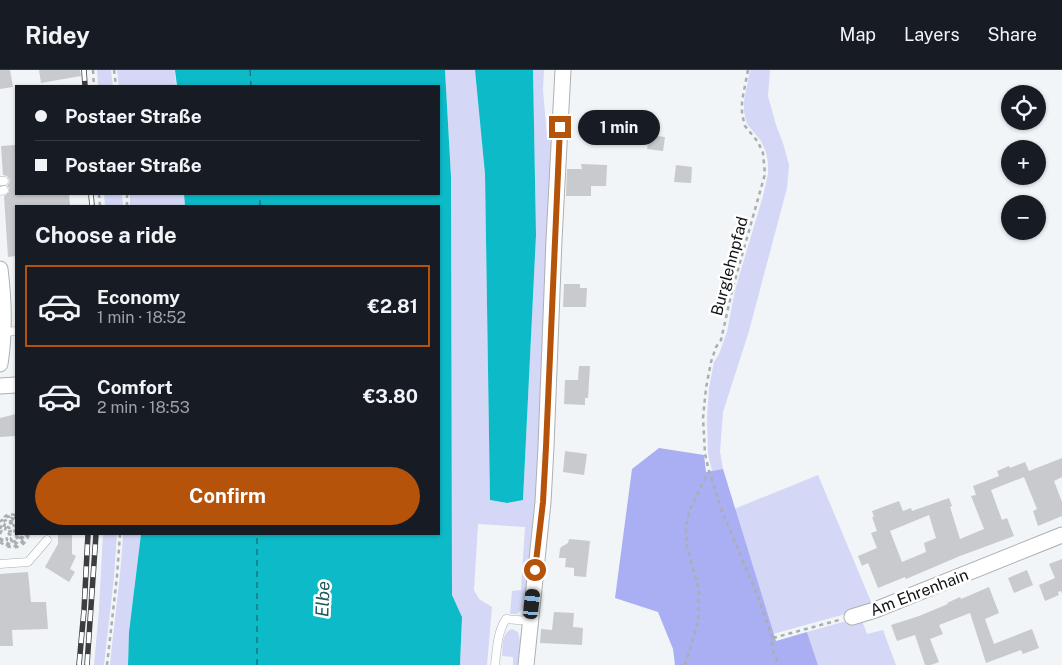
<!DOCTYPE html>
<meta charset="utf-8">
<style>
:root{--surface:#171b24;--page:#242831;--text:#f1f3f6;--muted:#9ea1a6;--line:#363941;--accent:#b45309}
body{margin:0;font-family:"Public Sans",sans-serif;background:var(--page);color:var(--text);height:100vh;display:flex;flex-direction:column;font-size:19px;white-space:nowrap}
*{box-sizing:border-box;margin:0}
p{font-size:16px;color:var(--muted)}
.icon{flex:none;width:28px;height:28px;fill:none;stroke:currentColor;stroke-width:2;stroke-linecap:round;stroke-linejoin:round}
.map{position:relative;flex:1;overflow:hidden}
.side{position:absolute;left:15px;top:135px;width:425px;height:330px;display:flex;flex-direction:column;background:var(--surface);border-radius:0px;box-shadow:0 1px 4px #0004}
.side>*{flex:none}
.banner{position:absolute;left:15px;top:15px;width:425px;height:110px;border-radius:0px;box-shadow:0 1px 4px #0004;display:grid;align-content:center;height:110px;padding:0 20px;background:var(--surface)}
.tools{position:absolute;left:1001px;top:15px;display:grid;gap:10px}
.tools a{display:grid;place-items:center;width:45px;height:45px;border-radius:50%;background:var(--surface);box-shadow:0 1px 4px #0004;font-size:25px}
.end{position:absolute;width:22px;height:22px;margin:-11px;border:6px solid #b45309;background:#fff;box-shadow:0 0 0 2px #fff}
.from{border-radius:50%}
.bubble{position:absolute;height:35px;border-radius:18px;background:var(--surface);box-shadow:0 1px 4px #0004;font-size:16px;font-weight:700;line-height:35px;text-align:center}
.car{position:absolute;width:15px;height:30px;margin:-15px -8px;border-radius:6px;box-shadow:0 0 4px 1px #0007;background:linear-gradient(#222 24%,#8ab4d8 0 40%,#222 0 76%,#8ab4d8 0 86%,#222 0)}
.banner b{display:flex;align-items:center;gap:18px;height:48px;font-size:19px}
.banner b+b{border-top:1px solid var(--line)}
.banner i{width:12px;height:12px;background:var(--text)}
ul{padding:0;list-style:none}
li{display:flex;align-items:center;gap:15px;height:82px;margin:0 10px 8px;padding:0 10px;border:2px solid transparent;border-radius:0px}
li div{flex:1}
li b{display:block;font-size:19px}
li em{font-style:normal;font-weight:700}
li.current{border-color:var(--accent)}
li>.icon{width:45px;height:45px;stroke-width:1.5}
h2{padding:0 20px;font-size:22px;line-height:60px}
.cta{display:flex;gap:10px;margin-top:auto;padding:10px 20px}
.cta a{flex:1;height:58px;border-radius:30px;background:var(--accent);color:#fff;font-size:20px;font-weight:700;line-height:58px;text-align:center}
header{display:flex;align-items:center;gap:30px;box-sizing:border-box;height:70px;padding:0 25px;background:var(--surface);border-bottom:1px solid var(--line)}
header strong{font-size:24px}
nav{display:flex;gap:28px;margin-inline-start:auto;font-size:18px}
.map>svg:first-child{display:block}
.green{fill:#d4d7f6}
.forest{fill:#aaaef3}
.water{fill:#0cbac8}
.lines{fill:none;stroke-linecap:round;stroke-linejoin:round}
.ferry{stroke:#1d595e;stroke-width:1;stroke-dasharray:6 5;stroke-linecap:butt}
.building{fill:#c8cacd;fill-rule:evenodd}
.lane-casing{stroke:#adb0b2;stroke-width:9}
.street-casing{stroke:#adb0b2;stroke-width:17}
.path{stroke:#abaeb0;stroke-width:2.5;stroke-dasharray:4 4;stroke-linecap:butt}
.lane{stroke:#fff;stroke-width:8}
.street{stroke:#fff;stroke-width:15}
.rail-casing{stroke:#3b3d3e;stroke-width:5.5}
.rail{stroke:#fff;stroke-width:4;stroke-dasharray:11;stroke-linecap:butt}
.route{stroke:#b45309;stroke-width:6}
.labels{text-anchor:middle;stroke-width:5;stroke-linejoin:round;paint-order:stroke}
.street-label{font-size:16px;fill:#111213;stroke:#fff}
.water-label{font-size:18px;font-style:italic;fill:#1d595e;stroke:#fff}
</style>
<header>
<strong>Ridey</strong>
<nav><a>Map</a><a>Layers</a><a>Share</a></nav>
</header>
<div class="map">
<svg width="1062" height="595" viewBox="0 0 1062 595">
<rect width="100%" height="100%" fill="#f1f5f7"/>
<path class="green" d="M97,0H111L113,16H98Z
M117,0H175L176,16H119Z
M445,0H475L485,104L490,430L507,433L523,429L536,165L533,0H544L543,20L547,66L553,75L539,391L524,537L517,544H510L512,521L521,520L525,457L478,454L474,520L479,529L492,537L487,595H460L462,547L452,525L451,107Z
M750,0H770L768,26L776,55L783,73L789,95L787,118L749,261L723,342L720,382L723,399L712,401L708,384L707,348L709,318L714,292L719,284L727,262L735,220L763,126L768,104V93L766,82L761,71L747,54L744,42V31Z
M104,124H122L123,136H105Z
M130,124H184L185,136H130Z
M818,405L872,534L849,543L773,564L734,439Z
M103,464H117L114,507L104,595H94L99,540Z
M123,464H141L129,562L128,595H110C114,551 121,508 123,464Z
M850,550L862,551L867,564L883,560L896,595H818L807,562Z
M512,559L518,562L520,571L518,595H513V587L502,586C503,576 501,563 512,559Z"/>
<path class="forest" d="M659,378L704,385L706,402L723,399L776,571L807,562L818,595H675L673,579L658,542L615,528L632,399Z"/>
<path class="water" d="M175,0H445L451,107L452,525L462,547L460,595H128L129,562L141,464H439V136H185L184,124H439V16H177Z
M475,0H533L536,165L523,430L507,433L490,430L485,104Z"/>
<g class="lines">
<path class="ferry" d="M250,0L251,16
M260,136V124
M257,595V464"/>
</g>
<path class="building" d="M0,0H10L13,17L0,19Z
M39,0H80L81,6L41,13Z
M649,65L665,67L663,81L647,79Z
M16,75V124H69L70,136H16V186L8,187L4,126L9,122V118L7,116L10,111L7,106L3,105L1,76Z
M581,94L607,95L606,116H591V126H566L567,99H582Z
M676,95L692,97L691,113L674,112Z
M564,214H580V218H587L586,237H563Z
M579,296H590L588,328H585V335L564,334L565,310H578Z
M16,344V366L0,367V348Z
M565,381L587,384L584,405L563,402Z
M1062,388V407L1054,411L1062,432V446L1038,456L1033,441L1037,439L1024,407L991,420L1002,450L1007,448L1014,466L960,486L906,509L905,507L878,518L868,493L862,496L858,486L877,478L871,463L877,461L872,447H874L872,441L899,431L903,441L911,438L912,441L949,428L952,436L950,437L960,469L984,459L971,426L976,425L973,416L999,406L997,401L1009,396L1010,398L1025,392L1029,401ZM929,445L936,468L924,473L926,482L902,492L890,461Z
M58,464H72V484L76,486L70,499L75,502L69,512L45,497L58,474Z
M569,469L590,471L586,507L574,506V498L565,497L566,488H559L560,479L561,477L568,473Z
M1062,489V524L1061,521L1058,522L1059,525L1045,531L1039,515L1055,508L1049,494Z
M1027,500L1033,515L1014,523L1008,508Z
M28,502L31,532H46L48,559L12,560L13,576H0V504Z
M989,517L999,543L985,549L994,574L1032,559L1039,578L1023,584L1021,580L986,593L970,543L939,555L943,564L930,569L939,592L931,595H925L915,565L897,571L891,555L919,546L948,534L947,533L960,527L961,529Z
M554,542L574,543L573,557L583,558L582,575L540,573L541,559L552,560Z"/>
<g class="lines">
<g class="lane-casing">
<path id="lane" d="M0,111H4
M0,121L4,120
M4,262L16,261
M0,494L28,492L47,470
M495,595C497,579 497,563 506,549L530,551"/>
</g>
<g class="street-casing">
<path id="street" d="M0,199C4,231 5,262 0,294
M0,316L16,315
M852,547L875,540L1062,465
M526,595L543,432L546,377L554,170L563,0"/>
</g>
<path class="path" d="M93,0L94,16
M114,0L116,16
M748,0L742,31V44L745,56L758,72L763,83L765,104L732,221L721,270L716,277L711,292L706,318L703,348L705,384L709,401L723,444L755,519L771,564L773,568C769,576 776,587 779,595
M99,124L100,136
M127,124V136
M4,447L9,444L16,445
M0,452C4,447 9,445 16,448
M16,457L13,455L8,457L9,458H13L15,461L13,465L8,464L6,465L7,470C13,474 20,470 23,464
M0,459L4,451L11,448L16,450
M12,461L6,462L5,460L6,457L10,453L16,454
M0,464C5,456 3,449 16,452
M18,464L16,466L11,468V470L12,471L17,468L21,464
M0,468C2,469 4,472 7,473C15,477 22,470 25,464
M0,469C2,471 4,474 7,475C16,480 24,471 27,464
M0,472C12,481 25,479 29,464
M773,568L839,550
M107,595L117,506L120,464
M685,595L698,552L699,520L687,476L686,459L689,441L708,403"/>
<use href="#lane" class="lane"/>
<use href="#street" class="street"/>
<g class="rail-casing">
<path id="rail" d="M84,0L85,16
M91,124L92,136
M79,595L84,540L88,464
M87,595L96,464"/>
</g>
<use href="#rail" class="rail"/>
</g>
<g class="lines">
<path class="route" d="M535,500L543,432L546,377L560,57"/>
</g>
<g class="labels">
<g class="street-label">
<text transform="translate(729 196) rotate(-75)" y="6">Burglehnpfad</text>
<text transform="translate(919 522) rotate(-21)" y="6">Am Ehrenhain</text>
</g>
<g class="water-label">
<text transform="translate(323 529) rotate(-88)" y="6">Elbe</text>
</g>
</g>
</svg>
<div class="tools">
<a><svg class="icon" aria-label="locate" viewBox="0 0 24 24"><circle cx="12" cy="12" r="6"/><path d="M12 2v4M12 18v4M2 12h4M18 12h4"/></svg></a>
<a>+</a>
<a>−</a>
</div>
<i class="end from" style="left:535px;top:500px"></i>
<i class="end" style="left:560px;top:57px"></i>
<div class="bubble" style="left:578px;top:40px;width:82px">1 min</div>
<i class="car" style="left:532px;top:534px;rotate:6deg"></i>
<div class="banner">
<b><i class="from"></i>Postaer Straße</b>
<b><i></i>Postaer Straße</b>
</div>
<section class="side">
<h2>Choose a ride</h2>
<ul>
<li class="current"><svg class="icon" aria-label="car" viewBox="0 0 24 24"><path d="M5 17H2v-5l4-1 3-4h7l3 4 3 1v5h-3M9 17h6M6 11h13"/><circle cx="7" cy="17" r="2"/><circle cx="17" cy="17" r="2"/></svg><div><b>Economy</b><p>1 min · 18:52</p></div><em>€2.81</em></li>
<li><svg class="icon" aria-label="car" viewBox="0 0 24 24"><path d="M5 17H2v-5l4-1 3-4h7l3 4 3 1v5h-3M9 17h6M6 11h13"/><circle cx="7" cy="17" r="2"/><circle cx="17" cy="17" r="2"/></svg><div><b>Comfort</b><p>2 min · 18:53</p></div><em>€3.80</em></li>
</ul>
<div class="cta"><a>Confirm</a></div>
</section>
</div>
